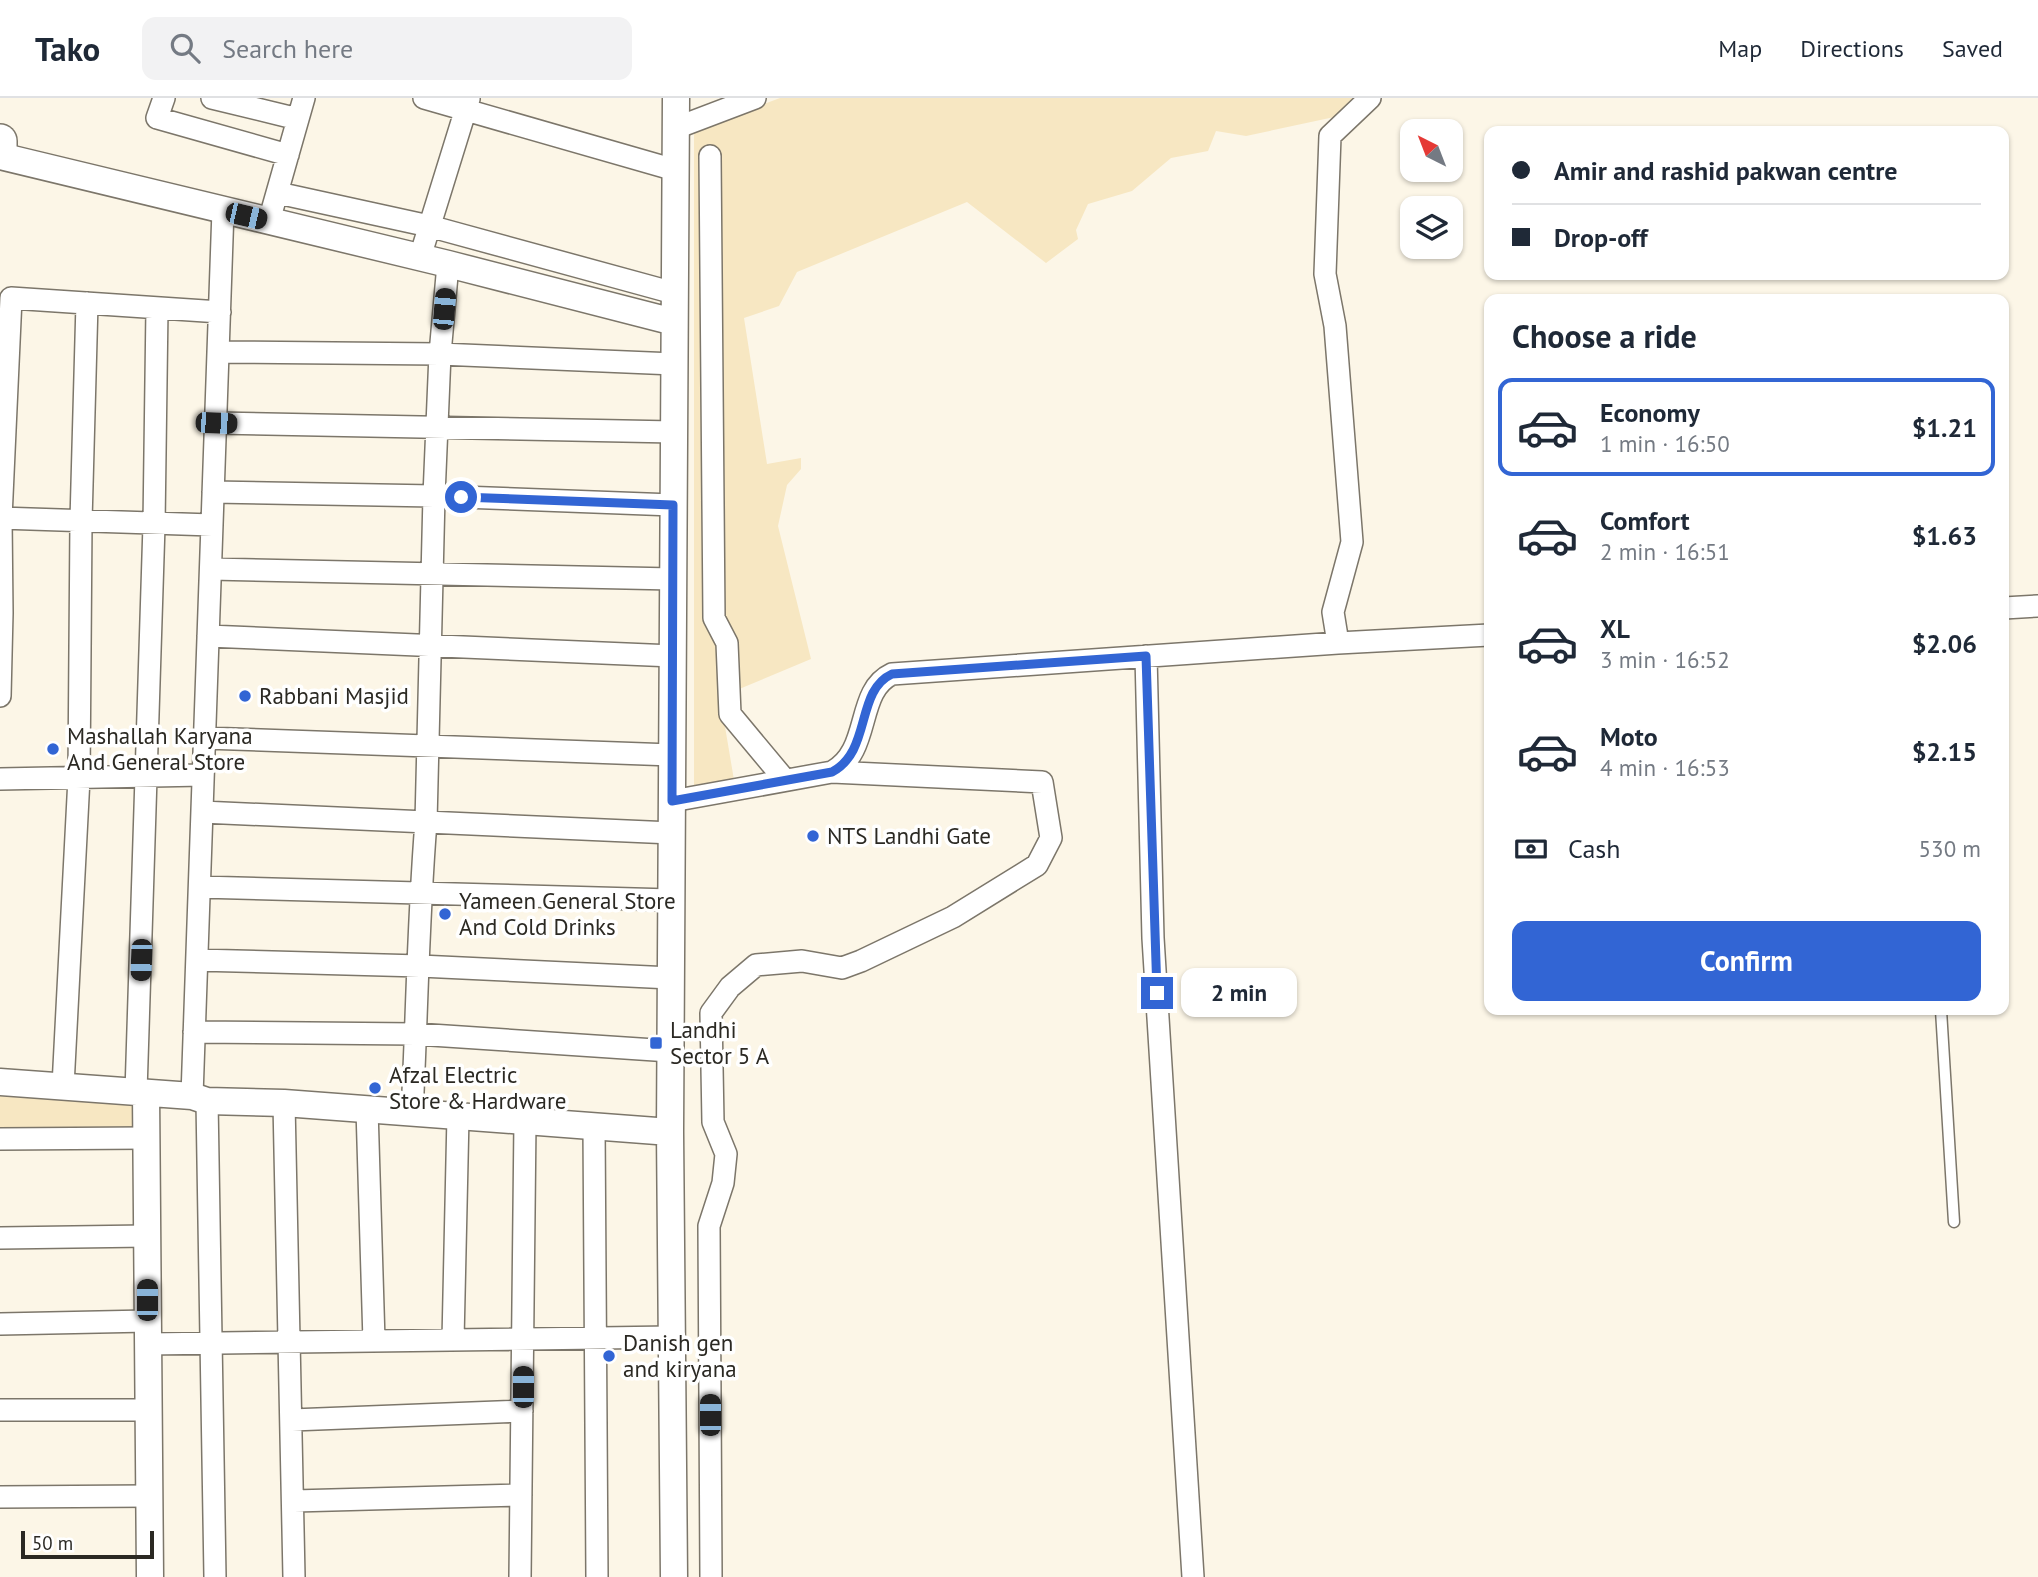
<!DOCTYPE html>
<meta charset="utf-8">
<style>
:root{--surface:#fff;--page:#f2f2f3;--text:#1f2937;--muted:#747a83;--line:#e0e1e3;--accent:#3265d4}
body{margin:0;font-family:"PT Sans",sans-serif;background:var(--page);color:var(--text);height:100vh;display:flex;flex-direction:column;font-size:26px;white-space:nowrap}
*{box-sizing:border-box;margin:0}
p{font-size:23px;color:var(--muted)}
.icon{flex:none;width:38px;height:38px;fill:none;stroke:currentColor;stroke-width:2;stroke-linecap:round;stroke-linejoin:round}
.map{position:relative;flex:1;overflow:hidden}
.sheet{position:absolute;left:1484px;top:196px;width:525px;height:721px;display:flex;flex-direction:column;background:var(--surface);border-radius:14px;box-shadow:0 2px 5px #0004}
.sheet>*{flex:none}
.top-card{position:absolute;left:1484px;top:28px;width:525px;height:154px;border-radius:14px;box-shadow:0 2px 5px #0004;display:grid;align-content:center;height:154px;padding:0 28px;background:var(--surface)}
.needle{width:46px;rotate:318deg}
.controls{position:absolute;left:1400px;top:21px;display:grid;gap:14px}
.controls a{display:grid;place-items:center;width:63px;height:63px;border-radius:14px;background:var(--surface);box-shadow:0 2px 5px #0004;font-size:35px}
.scale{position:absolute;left:21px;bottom:18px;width:133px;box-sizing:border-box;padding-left:7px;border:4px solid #2b2923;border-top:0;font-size:19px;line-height:24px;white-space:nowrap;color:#2b2923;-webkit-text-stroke:5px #fff;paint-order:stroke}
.end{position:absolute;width:32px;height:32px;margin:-16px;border:9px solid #3265d4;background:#fff;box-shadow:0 0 0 4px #fff}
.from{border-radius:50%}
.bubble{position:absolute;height:49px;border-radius:14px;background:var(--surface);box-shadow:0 2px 5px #0004;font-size:23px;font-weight:800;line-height:49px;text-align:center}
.car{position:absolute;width:21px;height:42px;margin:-21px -10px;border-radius:9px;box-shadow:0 0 5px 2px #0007;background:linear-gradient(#222 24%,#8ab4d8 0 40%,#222 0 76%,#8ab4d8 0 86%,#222 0)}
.top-card b{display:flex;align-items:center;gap:24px;height:66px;font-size:26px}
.top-card b+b{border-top:2px solid var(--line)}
.top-card i{width:18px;height:18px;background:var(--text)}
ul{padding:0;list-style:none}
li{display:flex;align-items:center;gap:21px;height:98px;margin:0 14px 10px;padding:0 14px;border:4px solid transparent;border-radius:14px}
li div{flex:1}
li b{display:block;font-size:26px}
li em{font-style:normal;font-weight:800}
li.current{border-color:var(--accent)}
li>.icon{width:63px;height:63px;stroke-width:1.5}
h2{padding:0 28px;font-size:32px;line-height:84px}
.pay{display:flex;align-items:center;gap:18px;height:77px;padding:0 28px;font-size:26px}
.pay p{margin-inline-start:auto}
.cta{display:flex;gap:14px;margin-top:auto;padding:14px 28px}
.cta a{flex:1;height:80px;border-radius:14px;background:var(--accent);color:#fff;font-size:28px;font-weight:800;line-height:80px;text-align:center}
header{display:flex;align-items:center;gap:42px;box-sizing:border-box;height:98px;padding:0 35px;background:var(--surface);border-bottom:2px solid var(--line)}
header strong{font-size:33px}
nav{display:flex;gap:38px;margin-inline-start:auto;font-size:24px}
.search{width:490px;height:63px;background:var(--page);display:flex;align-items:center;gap:18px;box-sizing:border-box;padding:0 24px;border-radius:14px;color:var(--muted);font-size:26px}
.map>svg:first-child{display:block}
.green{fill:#f7e7c2}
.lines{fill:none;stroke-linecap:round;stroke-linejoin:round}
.service-casing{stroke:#7c766a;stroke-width:13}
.minor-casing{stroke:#7c766a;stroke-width:24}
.tertiary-casing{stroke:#7c766a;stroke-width:29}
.primary-casing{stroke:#7c766a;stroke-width:36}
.service{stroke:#fff;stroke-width:10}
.minor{stroke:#fff;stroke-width:21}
.tertiary{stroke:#fff;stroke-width:26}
.primary{stroke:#fff;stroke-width:33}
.route{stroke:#3265d4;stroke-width:9}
.poi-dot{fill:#3265d4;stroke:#fff;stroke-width:2.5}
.labels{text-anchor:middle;stroke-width:7;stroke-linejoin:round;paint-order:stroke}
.poi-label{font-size:23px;fill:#2b2923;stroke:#fff;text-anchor:start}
</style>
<header>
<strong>Tako</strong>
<div class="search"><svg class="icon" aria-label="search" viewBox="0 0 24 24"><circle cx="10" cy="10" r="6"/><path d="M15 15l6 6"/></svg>Search here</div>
<nav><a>Map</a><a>Directions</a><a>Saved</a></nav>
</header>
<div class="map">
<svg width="2038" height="1479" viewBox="0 0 2038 1479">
<rect width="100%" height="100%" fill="#fcf6e7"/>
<path class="green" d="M780,0H1358L1339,18L1246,38L1216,33L1208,53L1171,60L1132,93L1088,106L1076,132L1078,141L1046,165L967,104L797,174L779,208L744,220L767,366L801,360V371L787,387L778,428L811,561L720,599L734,682L694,687V32Z
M0,984L146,995V1040L0,1041Z"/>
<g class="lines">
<g class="service-casing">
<path id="service" d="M1941,912L1954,1124"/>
</g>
<g class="minor-casing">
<path id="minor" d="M164,0L157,20L288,57
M212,0L298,21
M424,0L675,72
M676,30L755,0
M710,58L714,520L727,545L730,616L785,682
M278,95L429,128L674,195
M269,123L304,0
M420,159L469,1
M218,254L440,256L674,266
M216,325L674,334
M213,394L434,398L673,407
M0,420L212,427
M211,471L673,481
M2004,510L2038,508
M208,538L673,558
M1338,545L1333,514L1352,444L1335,228L1325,176L1330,38L1370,0
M1146,558L1153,840L1193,1479
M0,598L2,515L1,420L11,200L220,214
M205,640L672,657
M0,681L203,677
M672,703L832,674C872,653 855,593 892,576L1338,545L1489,537
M202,714L672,735
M200,789L671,802
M197,862L420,868L671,880
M194,934L416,936L670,953
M63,988L79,680L81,423L87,205
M136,994L154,427L157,210
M192,998L223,112
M207,1003L215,1479
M284,1005L294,1479
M367,1011L374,1243
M412,1015C417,918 418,821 426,724L434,398L440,256L448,166
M594,1028L597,1479
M0,1041L146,1040
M0,1140L147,1138
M0,1226L148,1223
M453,1242L458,1018
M148,1246L672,1239
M0,1312H148
M292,1322L522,1313
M0,1399L149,1398
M294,1403L521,1397
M520,1479L525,1023
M711,1479L709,1128L723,1085L726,1056L713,1024L711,915L730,889L756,867L802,863L842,870L861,863L953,819L1037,767L1051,740L1042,684L832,674"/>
</g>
<g class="tertiary-casing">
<path id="tertiary" d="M0,58L448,166L674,224
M0,984L192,998L207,1003L284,1005L670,1034
M146,995L150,1479
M674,1479L670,1034L676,0"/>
</g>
<g class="primary-casing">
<path id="primary" d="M0,43V51"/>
</g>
<use href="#service" class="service"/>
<use href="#minor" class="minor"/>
<use href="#tertiary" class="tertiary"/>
<use href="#primary" class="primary"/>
</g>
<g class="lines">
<path class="route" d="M461,399L673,407L672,703L832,674C872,653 855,593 892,576L1146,558L1157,895"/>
</g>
<g class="poi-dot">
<circle cx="245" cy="598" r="7"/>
<circle cx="53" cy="651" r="7"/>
<circle cx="813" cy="738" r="7"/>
<circle cx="445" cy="816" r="7"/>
<rect x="649" y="938" width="14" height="14" rx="3.5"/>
<circle cx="375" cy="990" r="7"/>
<circle cx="609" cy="1258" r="7"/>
</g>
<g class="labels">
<g class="poi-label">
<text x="259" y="606">Rabbani Masjid</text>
<text x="67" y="646">Mashallah Karyana<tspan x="67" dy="26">And General Store</tspan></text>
<text x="827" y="746">NTS Landhi Gate</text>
<text x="459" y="811">Yameen General Store<tspan x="459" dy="26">And Cold Drinks</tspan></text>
<text x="670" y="940">Landhi<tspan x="670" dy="26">Sector 5 A</tspan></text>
<text x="389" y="985">Afzal Electric<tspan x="389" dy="26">Store &amp; Hardware</tspan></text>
<text x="623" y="1253">Danish gen<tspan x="623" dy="26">and kiryana</tspan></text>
</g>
</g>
</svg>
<div class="controls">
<a><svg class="needle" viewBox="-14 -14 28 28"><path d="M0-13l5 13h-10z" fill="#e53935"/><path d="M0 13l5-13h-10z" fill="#747a83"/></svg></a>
<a><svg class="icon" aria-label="layers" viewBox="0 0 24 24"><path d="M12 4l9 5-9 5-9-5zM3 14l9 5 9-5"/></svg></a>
</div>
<div class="scale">50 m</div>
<i class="end from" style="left:461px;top:399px"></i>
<i class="end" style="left:1157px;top:895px"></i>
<div class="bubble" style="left:1181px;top:870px;width:116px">2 min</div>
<i class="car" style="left:246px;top:118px;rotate:103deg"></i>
<i class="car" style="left:444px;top:211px;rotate:5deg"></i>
<i class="car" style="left:216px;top:325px;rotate:92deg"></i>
<i class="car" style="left:141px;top:862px;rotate:182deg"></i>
<i class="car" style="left:147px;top:1202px;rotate:0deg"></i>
<i class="car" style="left:523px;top:1289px;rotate:0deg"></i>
<i class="car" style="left:710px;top:1317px;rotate:0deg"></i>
<div class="top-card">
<b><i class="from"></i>Amir and rashid pakwan centre</b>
<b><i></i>Drop-off</b>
</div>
<section class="sheet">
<h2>Choose a ride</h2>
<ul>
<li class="current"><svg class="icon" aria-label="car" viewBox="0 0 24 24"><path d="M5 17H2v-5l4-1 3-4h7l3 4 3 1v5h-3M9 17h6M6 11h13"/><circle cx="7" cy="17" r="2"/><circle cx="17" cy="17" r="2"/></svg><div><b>Economy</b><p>1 min · 16:50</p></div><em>$1.21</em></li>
<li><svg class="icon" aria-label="car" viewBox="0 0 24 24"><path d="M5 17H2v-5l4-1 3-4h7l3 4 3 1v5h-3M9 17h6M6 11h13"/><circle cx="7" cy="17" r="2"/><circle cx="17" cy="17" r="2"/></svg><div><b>Comfort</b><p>2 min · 16:51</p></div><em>$1.63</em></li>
<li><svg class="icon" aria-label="car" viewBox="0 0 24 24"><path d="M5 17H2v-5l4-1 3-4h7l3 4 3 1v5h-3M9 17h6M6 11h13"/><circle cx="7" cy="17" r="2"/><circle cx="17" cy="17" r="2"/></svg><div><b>XL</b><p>3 min · 16:52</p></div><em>$2.06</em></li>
<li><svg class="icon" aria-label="car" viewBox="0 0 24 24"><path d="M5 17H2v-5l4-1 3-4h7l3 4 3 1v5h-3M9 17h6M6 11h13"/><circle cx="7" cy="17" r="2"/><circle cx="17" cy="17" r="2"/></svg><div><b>Moto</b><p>4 min · 16:53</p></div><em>$2.15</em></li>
</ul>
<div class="pay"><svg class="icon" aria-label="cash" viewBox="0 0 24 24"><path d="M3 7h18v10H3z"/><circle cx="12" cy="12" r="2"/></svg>Cash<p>530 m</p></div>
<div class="cta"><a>Confirm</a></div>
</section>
</div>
